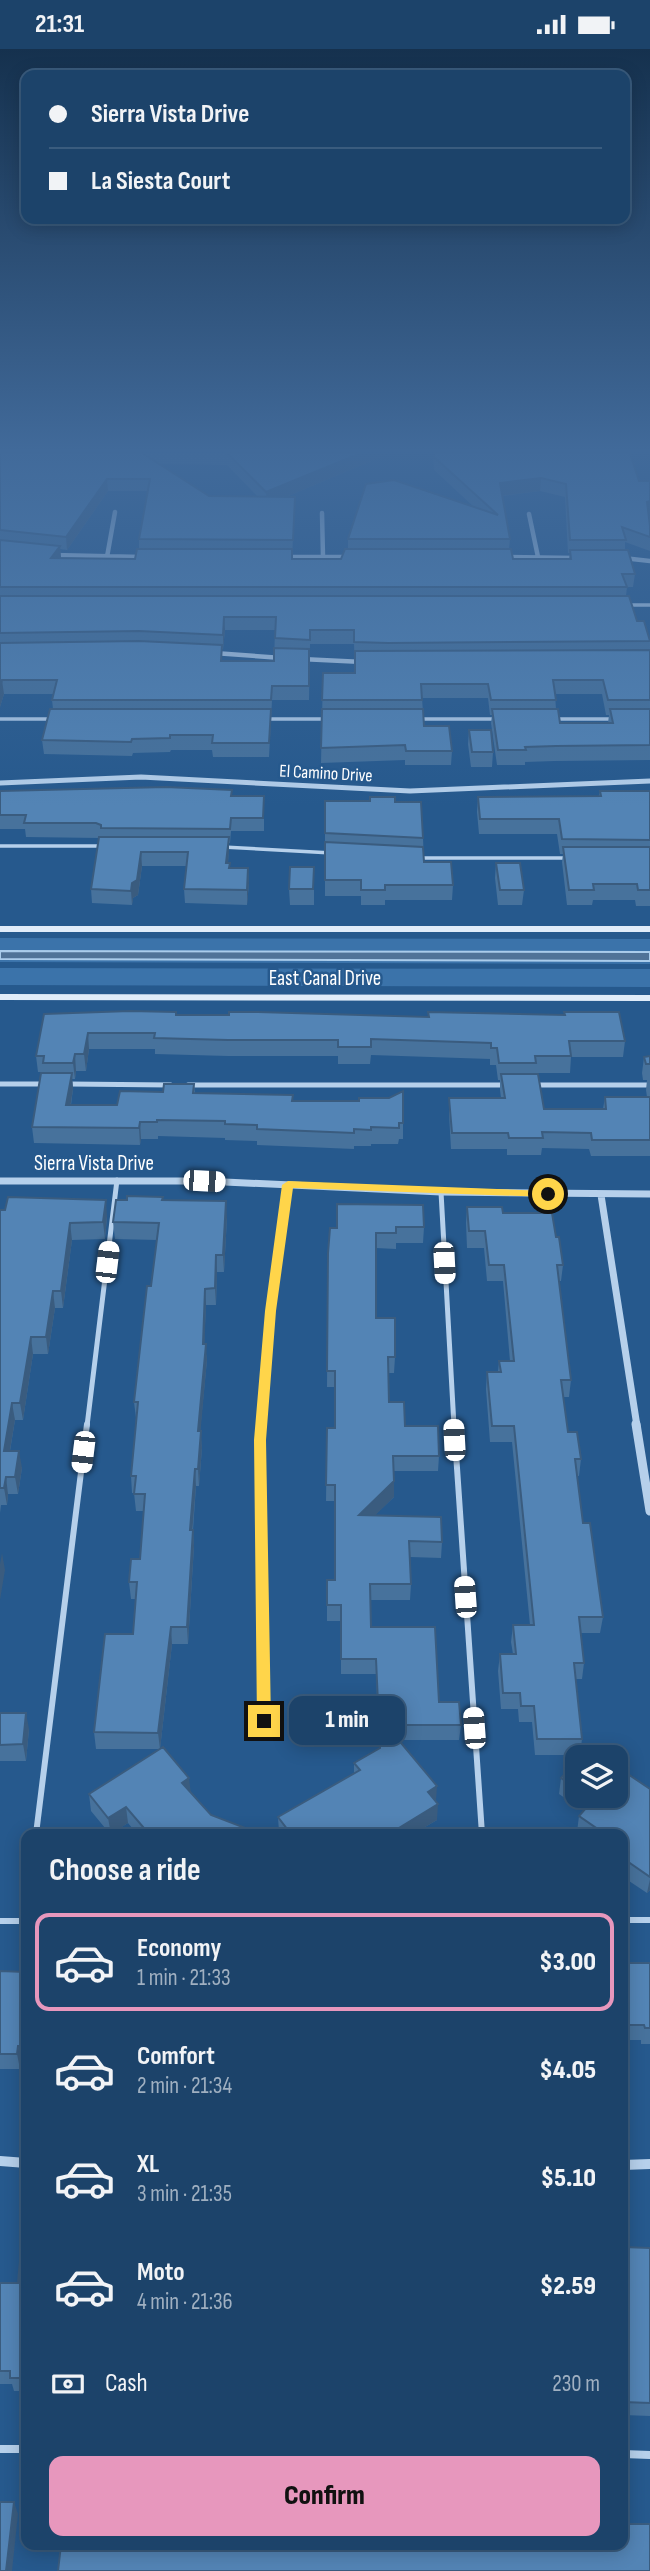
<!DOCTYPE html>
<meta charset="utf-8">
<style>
:root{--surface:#1c436a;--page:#254a70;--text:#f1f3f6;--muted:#a0b0c1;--line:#3a5c7e;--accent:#e797bd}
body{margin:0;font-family:"Sofia Sans Condensed",sans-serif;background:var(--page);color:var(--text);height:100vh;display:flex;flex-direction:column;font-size:26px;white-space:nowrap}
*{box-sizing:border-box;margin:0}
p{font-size:23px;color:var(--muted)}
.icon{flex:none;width:38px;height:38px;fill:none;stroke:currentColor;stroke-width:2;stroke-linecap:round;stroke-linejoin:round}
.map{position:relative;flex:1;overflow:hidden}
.side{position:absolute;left:21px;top:1780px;width:607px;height:721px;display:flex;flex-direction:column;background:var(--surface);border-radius:14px;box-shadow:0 4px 18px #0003,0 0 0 2px var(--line)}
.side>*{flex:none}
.guide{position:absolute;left:21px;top:21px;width:609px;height:154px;border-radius:14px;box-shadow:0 4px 18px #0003,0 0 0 2px var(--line);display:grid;align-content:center;height:154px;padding:0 28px;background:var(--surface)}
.controls{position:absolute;left:565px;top:1696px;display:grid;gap:14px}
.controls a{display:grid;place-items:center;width:63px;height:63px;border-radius:14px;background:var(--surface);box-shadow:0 4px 18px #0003,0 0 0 2px var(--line);font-size:35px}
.end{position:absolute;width:32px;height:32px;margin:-16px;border:9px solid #ffd54a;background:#111;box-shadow:0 0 0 4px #111}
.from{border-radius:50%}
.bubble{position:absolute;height:49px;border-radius:14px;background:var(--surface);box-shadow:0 4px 18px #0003,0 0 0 2px var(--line);font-size:23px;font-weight:800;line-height:49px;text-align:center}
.car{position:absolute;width:21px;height:42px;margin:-21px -10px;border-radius:9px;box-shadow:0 0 5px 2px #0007;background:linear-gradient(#fff 24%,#345 0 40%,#fff 0 76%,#345 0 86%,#fff 0)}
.guide b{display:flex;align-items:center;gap:24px;height:66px;font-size:26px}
.guide b+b{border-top:2px solid var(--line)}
.guide i{width:18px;height:18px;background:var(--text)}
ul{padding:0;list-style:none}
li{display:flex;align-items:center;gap:21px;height:98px;margin:0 14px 10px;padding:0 14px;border:4px solid transparent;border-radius:14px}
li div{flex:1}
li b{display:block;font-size:26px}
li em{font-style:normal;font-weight:800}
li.selected{border-color:var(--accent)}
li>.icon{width:63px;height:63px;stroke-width:1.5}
h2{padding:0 28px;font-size:32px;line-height:84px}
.pay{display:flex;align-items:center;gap:18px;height:77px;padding:0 28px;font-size:26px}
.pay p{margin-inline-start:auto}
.button{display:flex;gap:14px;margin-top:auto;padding:14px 28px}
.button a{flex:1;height:80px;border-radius:14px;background:var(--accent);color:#111;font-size:28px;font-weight:800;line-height:80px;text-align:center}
.status{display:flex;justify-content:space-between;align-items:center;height:49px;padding:0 35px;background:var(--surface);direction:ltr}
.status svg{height:19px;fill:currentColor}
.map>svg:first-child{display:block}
.green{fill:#3b73aa}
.water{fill:#507398;stroke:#aacceb;stroke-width:2}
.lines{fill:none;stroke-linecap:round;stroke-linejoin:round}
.service-far3{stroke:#b6d0eb;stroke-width:3.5}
.service-far2{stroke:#b6d0eb;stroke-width:5}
.service-far1{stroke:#b6d0eb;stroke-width:6}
.service{stroke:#b6d0eb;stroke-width:8}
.minor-far4{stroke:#b6d0eb;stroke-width:4.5}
.minor-far3{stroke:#b6d0eb;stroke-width:5}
.minor-far2{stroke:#b6d0eb;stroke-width:7}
.minor-far1{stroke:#b6d0eb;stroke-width:9}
.minor{stroke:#b6d0eb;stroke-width:10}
.secondary{fill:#e0ecf9;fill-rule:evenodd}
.wall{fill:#47729c;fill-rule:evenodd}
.shaded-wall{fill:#3a5c7f}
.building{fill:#5384b5;stroke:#3a5c7f;stroke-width:2}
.route{fill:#ffd54a}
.labels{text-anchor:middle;stroke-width:5;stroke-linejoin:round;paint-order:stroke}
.far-street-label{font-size:18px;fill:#fff;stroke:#26598d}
.street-label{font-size:21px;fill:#fff;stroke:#26598d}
</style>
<div class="status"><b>21:31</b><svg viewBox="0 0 49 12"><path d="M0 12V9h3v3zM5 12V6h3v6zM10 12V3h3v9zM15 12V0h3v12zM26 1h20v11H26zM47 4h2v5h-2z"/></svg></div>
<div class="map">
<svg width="650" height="2522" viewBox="0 0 650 2522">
<rect width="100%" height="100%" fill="#26598d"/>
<path class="green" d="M0,889L650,890V903L0,902Z
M0,910L650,912V915L0,913Z
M0,919L650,920V938L0,936Z"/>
<path class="water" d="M0,902L650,903V912L0,910Z"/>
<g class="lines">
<path class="service-far3" d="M626,556H650
M0,670H53
M266,670H326
M416,670H497
M553,670H613
M0,797H105
M223,798L332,804
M419,809H566"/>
<path class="service-far2" d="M0,1035H45
M69,1035L171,1036
M188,1036H507
M534,1036H650
M441,1143L454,1377
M87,1377L117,1131"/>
<path class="service-far1" d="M454,1375L482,1785
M36,1785L87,1375
M623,1871H650
M0,1872H26"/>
<path class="service" d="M0,2400H26
M623,2405L650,2406"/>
<path class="minor-far4" d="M322,464L323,508
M529,465L538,508
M53,506L142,508
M107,508L115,463
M284,508H349
M504,508L576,509
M623,509L650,512
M214,604L282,609
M301,610L363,613"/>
<path class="minor-far3" d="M0,734L141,728L410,742L650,732"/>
<path class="minor-far2" d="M0,1132H204L441,1143L650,1145
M601,1146L637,1377
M261,1377L268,1285L288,1136"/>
<path class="minor-far1" d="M261,1375L264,1672
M636,1375L650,1462"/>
<path class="minor" d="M0,2112L26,2114
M623,2116L650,2115"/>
<path class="secondary" d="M0,877H650V883H0Z
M0,945L650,946V952L0,951Z"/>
</g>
<path class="wall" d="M0,404H390L286,448H295L292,510H341L348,500V490L474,458L434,421L433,404H630L639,432H650V465L648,466L650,477V502L625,493V501L635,525L633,538H627L626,547L637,572L650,592V711L555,712L525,713V716H497L491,674L492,666H490L488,649H422L424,677L452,702L451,716H405V711L321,714L323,624H355L354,595H310L309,651H272L269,708H213L212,701H171L170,703L133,704L132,707L44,705L42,691L53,660L52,651L54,645H4L0,658ZM160,415L227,416L258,448L209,447ZM108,442H148L139,490V500L135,510L61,509L60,500L67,501ZM540,442L565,448L568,504H570L569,510H513L509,500L510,490L502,447ZM225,581H275L274,612H222V600H223ZM555,645H602L606,666H609L608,674H560L556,660Z
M469,681L493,703L492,718H471L468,695Z
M0,742L264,747V782H231L230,794H229L228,814H230V819H248L249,834L247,856L185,854L184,840L187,817H142L138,846L133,849L132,856L92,854L91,840L99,789L26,788L25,780H0Z
M600,742H650V857H636L635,851H593L592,856H567L562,813L563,805H560L557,785H479L477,763L478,748L599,747Z
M325,752L395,753L423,789L424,813L453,836L452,851H385V856H361V847H325Z
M496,814L524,841L522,856H498L495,829Z
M314,818V856H290L289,840Z
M564,963L625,992L623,1008H571L570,1024H535L544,1060H603L605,1048H647L646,1041L647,1031H643L642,1024L644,1008L650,1007V1107H591L589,1100L542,1099L541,1106H507V1100H451L449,1065V1049H501L500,1041V1031H498L496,1016H490V1010L371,1006L370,1015H338V1007H228L155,1005V1000H89L86,1022H76L75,1030H72L73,1040L71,1056H117L163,1043L194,1035L195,1044L293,1052L403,1074V1090H399L398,1095H371V1097H354V1100L257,1096V1092L225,1091V1089L158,1087V1090H141L140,1096L34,1094L32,1078L44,1024V1023H38L36,1007L44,965L428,968L564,966Z
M163,1148V1151L227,1169L224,1223H217L216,1256H206L204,1295L207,1311L200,1382L202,1399L199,1437H196L193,1481L194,1497L188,1595H172L160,1700L191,1743L211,1766L261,1785H137L128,1774L110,1785L91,1762L89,1745L160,1700H96L94,1683L133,1585L136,1550H131L129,1533L140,1510L144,1462H136L134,1444H132L131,1427L136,1369L134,1353L157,1191L115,1190L113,1173L127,1151Z
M467,1158L503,1164L556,1188L563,1216L561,1232H559L571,1331L569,1348H563L568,1383L581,1410L579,1427H577L583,1474L603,1568L600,1584H581L584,1614L582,1630H576L582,1690L580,1706H535L532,1673H519L518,1660H501L498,1622L500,1605H513L511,1593L513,1576H530L512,1393H490L486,1340L487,1323H498L499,1312H510L503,1232H487L484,1199H467L466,1174Z
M0,1161L107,1168L105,1190L72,1191L63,1259H55L48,1305H33L23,1371H15L10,1402L22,1419L18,1445H8L7,1456H1L0,1464Z
M424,1178L423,1194H396V1200L376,1199V1269L395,1308L394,1324H388L389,1353L405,1377L439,1407L438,1422H394V1448L375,1466L442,1493L441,1509L410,1508L411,1535L410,1551H371V1578L439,1653L461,1676L459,1691H399L436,1753L437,1771L413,1785H280L279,1783L278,1768L354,1724V1714L379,1700L376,1625H341V1572H327V1531H335V1452H326L327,1379H335V1338H327L328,1204L330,1179Z
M0,1664L29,1680L26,1712H0Z
M578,1710V1746H616L650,1740V1841L647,1844L623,1828V1785H579L577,1783L579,1767L584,1762L559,1745L561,1729Z
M623,1914H650V1995H641V1991H623Z
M0,1922L26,1923V2012H21L20,2020H0Z
M623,2198L650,2199V2367L623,2366Z
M26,2200V2342H14L12,2335H0V2234H18Z"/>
<path class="shaded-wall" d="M361,404H390L267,456L266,443Z
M541,429L540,442L499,447L500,434Z
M107,430L108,442L67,501L66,488Z
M650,452V465L645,466L647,453Z
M60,497L61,510L51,509Z
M224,568L225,581L223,600V586Z
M2,631L4,645L0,658V638Z
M229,788V802L227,828L226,814Z
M141,803L142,817L138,846L133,849L132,856L131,842L132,834Z
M248,819L249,834L247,856V841Z
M88,984L89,1000L86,1022L84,1005Z
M75,1005L76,1022L75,1030L73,1014Z
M72,1024L73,1040L68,1072L66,1056Z
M140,1073L141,1090L140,1096L139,1079Z
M106,1151L107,1168L105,1190L103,1173Z
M226,1152L227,1169L224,1223L223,1206Z
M70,1174L72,1191L63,1259L61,1242Z
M216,1206L217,1223L216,1256L215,1239Z
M205,1240L206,1256L204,1311L203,1295Z
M53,1242L55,1259L48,1305L46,1288Z
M31,1288L33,1305L23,1371L20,1354Z
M206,1295L207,1311L199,1399L198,1382Z
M12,1354L15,1371L7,1419L4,1402Z
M201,1382L202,1399L199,1437L198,1420Z
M19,1402L22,1419L18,1445L15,1428Z
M195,1420L196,1437L191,1497L190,1481Z
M6,1428L8,1445L7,1456L4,1439Z
M394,1432V1448L359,1482V1466Z
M193,1481L194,1497L188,1595L187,1578Z
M2,1504L5,1521L0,1551V1515Z
M171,1578L172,1595L160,1700L158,1684Z
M26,1664L29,1680L26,1712L23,1695Z
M189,1729L191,1745L182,1734Z
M437,1737L436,1752L428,1743Z
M438,1755L437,1771L413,1785H389Z
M126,1758L128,1774L111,1785L108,1769Z
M650,1830V1841L647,1844Z
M18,1997L21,2012L20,2020L17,2005Z
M14,2453L18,2465L12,2522H6Z"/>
<path class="building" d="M0,404H142L209,447L295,448L293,491L139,490L150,430H107L66,488L0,481Z
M227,404H361L266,443Z
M434,404H630L639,432H650V452L647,453L650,477V488L622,478L626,491H570L566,435L541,429L500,434L510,490H348L366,435L394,431L498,466L434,408Z
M0,491L60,497L51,509L135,510L137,500H292V510H341L345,500H511L513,510H571L570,501H628L635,525H622L627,538H0Z
M0,547H629L637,572H644L650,592L388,594L354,593V581H310V591L275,589L276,568H224L223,586L139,582L0,584Z
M139,592L222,596L221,612H274V599L309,600V637H272L271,651H52L57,631H2L0,638V594Z
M650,601V651H608L603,631H553L556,651H491L488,635H421L422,651H322L323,624H355V602Z
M50,660H271L269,694H212L213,686H170V689L132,690L131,693L42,691Z
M322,660H423L424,677H449L452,702H406L405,696L321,699Z
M492,660H558L560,674H613L610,660H650V696L556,697L525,698L526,701H498Z
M469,681H491L493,703H472Z
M166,738L232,741L231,747H264L263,769H231L230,780L101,779V776L96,774H24L26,766H0V742Z
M600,742H650V791L562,790L559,770H480L478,748L601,747Z
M370,748H395V753H421L423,789L325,784V752H370Z
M99,788H229L226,814H230L229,819H248L247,841L184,840L188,803H141L137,831L132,834L131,842L91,840Z
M325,793L423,798L424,813H451L453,836H385V841H361V831H325Z
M563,798H650V841H638L637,835H593L594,841H569Z
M496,814H520L524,841H500Z
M290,818H314L313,840H289Z
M130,962L176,963V966H229V963H258L429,968L428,963L565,966L564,963H619L625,992H569L571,1007H535L536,1014H499L497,999H491V994L371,990V998H338V991H228L154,989L155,984H88L84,1005H75L73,1014H43L44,1007H36L44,965Z
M650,1007V1015H646L644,1008Z
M41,1024H72L66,1056H117L120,1042L163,1043L164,1035H194L193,1044L293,1046L292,1052H359V1049H389L403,1042V1074H399V1079L371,1078V1081L354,1080V1084L257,1080V1076L225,1075V1072L157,1071V1073H140L139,1079L32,1078Z
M501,1025H538L544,1060H606L605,1048H650V1091H592L591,1084L542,1083L543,1089H509L508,1084H452L449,1049H505Z
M127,1147L163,1148L162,1151L226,1152L223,1206H216L215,1239L205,1240L203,1295H206L198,1382H201L198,1420H195L190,1481H193L187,1578H171L158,1684L94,1683L105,1585H133L137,1533H129L131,1510H140L145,1445H134L136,1427H131L138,1353H134L147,1237H151L159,1174L113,1173L116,1151H127Z
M8,1148L106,1151L103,1173L70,1174L61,1242H53L46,1288H31L20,1354H12L4,1402H19L15,1428H6L4,1439H0V1161H5Z
M337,1155L423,1156L424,1178H396V1184H376V1269H395V1308H388L389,1353H404L405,1377H438L439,1407H393L394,1432L359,1466L441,1468L442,1493L409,1492L411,1535H370L371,1578H435L439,1653H459L461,1676H386L437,1737L428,1743L438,1755L389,1785H364L361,1781L354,1785H291L278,1768L360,1721L354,1714L380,1699L376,1610H341V1556H327V1531H335V1436H326L327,1379H335V1322H327L328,1204L330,1179H337Z
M467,1158H502L503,1164H552L556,1188H559L563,1216H557L571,1331H561L568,1383H577L581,1410H575L583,1474H590L603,1568H579L584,1614H574L582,1690H537L534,1657H521L520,1644H503L500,1605H516L513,1576H534L514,1377H492L487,1323H501L499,1312H514L504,1216H489L485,1182H469Z
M0,1664H26L23,1695L0,1696Z
M163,1698L189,1729L182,1734L211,1766L261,1785H149L126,1758L108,1769L89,1745Z
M587,1698L602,1708H579Z
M578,1710V1740L561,1729Z
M616,1717L650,1740V1828L624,1810L623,1811V1785H600L602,1783L579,1767L593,1751L587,1746H616Z
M623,1914H650V1979H645L644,1976H623Z
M0,1922L26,1923V1997H18L17,2005H0Z
M623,2198L650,2199V2354L623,2353Z
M21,2200H26V2329H10V2322H0V2234H18Z
M0,2453H14L6,2522H0Z
M623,2475H650V2522H58L61,2496H623Z"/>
<linearGradient id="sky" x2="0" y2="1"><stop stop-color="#15314e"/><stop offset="0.53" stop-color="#416a9a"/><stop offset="1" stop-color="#416a9a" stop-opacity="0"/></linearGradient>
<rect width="650" height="757" fill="url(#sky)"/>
<path class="route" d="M288,1132L548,1142L553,1145L548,1148L293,1139L276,1262L266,1391L271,1672L264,1678L257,1672L254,1391L265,1262L282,1136Z"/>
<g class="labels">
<g class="far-street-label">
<text transform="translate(326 724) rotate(3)" y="6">El Camino Drive</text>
</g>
<g class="street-label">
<text x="325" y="936">East Canal Drive</text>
<text x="94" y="1121">Sierra Vista Drive</text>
</g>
</g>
</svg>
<div class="controls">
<a><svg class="icon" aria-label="layers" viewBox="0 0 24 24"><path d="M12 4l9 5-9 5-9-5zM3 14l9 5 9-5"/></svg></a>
</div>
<i class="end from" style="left:548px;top:1145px"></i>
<i class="end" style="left:264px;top:1672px"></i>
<div class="bubble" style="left:289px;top:1647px;width:116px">1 min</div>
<i class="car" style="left:204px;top:1132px;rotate:93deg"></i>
<i class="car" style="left:107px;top:1213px;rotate:7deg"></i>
<i class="car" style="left:444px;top:1214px;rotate:177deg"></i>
<i class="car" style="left:454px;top:1391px;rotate:357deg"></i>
<i class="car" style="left:83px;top:1403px;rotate:187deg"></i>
<i class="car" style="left:465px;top:1548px;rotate:356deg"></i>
<i class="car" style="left:474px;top:1679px;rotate:356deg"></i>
<div class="guide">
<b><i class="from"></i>Sierra Vista Drive</b>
<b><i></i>La Siesta Court</b>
</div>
<section class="side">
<h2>Choose a ride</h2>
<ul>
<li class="selected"><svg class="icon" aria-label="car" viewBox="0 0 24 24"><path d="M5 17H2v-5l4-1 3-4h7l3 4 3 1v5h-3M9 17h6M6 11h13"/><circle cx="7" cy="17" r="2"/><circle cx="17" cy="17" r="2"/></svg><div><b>Economy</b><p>1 min · 21:33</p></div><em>$3.00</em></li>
<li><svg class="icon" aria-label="car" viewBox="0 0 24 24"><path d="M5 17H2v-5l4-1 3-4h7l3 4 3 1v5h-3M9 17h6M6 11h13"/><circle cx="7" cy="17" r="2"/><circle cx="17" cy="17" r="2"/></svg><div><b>Comfort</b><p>2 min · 21:34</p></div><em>$4.05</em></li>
<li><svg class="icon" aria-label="car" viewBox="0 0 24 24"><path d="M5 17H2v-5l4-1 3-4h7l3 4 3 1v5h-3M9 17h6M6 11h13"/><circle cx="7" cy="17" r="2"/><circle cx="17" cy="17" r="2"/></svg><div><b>XL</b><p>3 min · 21:35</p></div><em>$5.10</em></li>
<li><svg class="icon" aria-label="car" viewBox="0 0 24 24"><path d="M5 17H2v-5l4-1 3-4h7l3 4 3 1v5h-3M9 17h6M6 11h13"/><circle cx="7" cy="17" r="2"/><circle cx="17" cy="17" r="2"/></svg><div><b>Moto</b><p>4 min · 21:36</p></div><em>$2.59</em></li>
</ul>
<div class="pay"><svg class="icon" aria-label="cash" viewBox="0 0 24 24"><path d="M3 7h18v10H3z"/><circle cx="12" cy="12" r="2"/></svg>Cash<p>230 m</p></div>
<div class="button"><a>Confirm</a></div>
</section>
</div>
